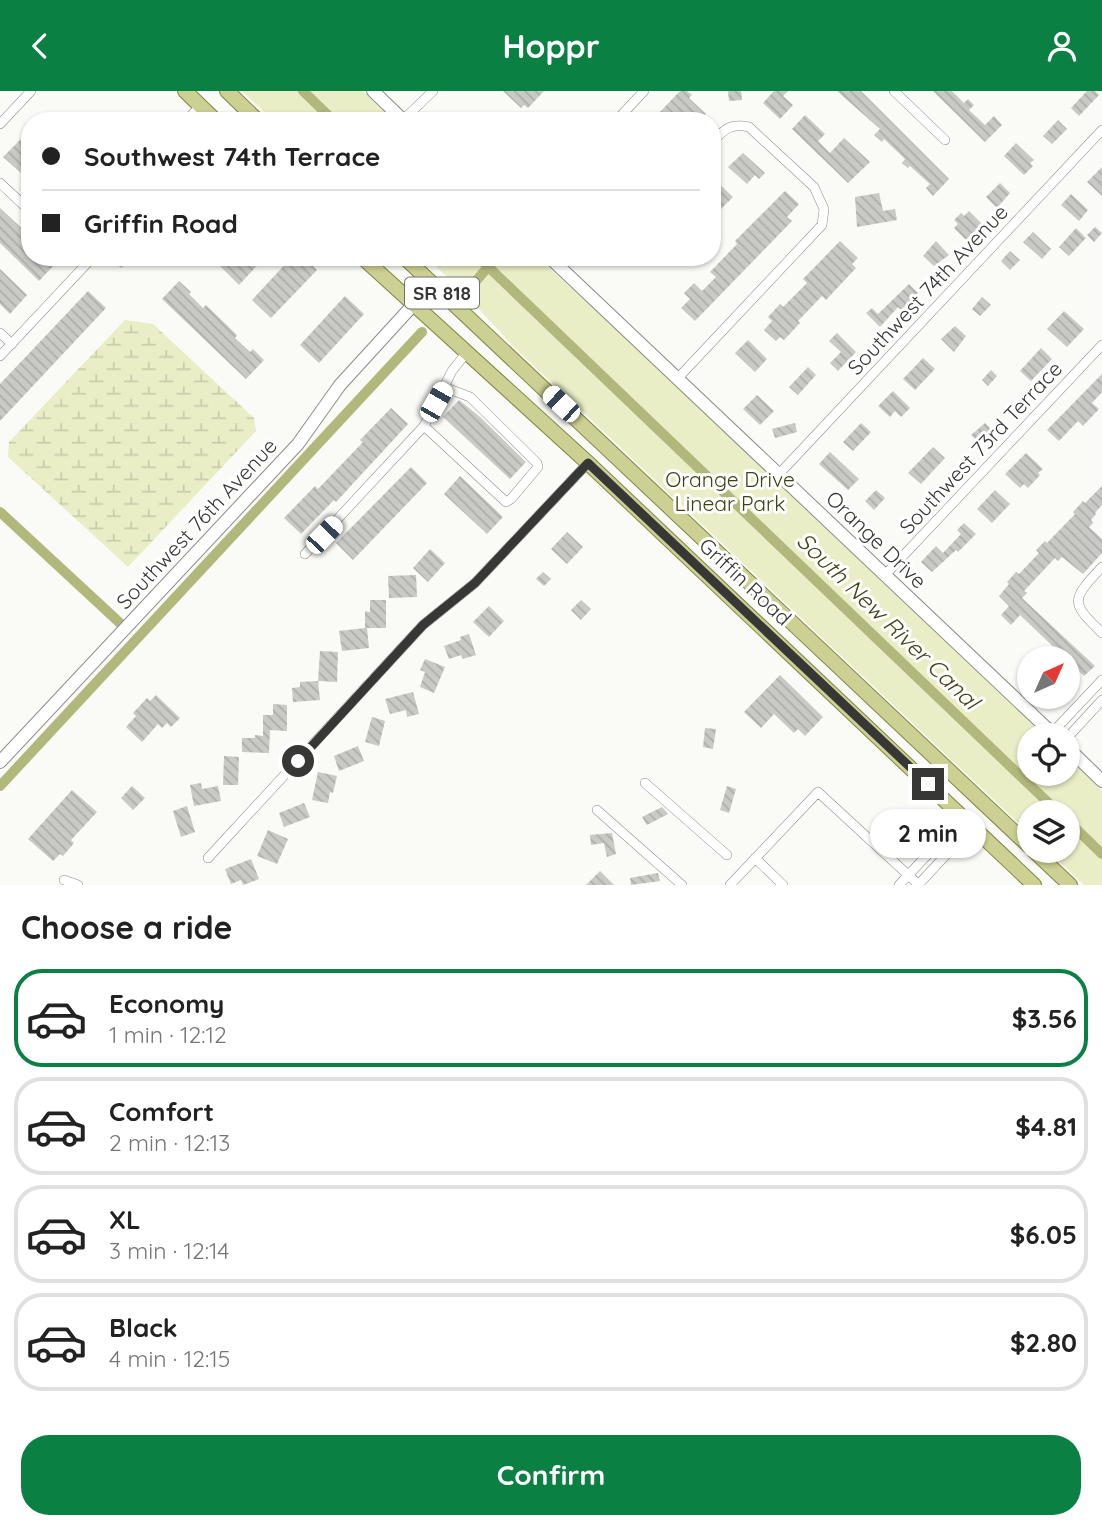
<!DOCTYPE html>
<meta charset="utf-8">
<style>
:root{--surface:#fff;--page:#f6f6f6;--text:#222;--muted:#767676;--line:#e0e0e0;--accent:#0b8043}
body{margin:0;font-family:Quicksand,sans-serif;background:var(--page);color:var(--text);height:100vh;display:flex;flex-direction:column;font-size:26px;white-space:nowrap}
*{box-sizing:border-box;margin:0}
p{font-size:23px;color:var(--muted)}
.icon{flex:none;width:38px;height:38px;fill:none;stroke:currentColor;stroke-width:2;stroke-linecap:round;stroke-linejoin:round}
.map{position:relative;height:794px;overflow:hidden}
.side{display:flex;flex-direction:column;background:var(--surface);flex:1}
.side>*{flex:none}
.hud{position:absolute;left:21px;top:21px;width:700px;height:154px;border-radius:28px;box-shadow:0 2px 5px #0004;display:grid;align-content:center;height:154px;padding:0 21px;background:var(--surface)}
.needle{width:46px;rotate:45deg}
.controls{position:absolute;left:1017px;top:555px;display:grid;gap:14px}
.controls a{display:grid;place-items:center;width:63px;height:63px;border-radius:50%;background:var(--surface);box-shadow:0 2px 5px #0004;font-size:35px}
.end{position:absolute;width:32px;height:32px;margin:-16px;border:9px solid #373736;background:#fff;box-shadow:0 0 0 4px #fff}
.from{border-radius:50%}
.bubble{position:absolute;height:49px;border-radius:24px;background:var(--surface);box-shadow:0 2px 5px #0004;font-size:23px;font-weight:700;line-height:49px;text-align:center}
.car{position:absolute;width:21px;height:42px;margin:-21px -10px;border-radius:9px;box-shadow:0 0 5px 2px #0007;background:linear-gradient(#fff 24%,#345 0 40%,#fff 0 76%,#345 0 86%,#fff 0)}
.hud b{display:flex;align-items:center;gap:24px;height:66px;font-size:26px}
.hud b+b{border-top:2px solid var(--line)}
.hud i{width:18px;height:18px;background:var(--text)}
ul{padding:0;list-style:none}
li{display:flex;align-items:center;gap:21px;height:98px;margin:0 14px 10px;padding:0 7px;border:4px solid var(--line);border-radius:28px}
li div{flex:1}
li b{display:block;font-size:26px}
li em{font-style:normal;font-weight:700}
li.active{border-color:var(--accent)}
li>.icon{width:63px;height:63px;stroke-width:1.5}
h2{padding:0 21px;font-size:32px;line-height:84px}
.primary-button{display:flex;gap:14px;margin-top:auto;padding:14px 21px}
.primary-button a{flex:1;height:80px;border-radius:28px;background:var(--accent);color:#fff;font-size:28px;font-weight:700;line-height:80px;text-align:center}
header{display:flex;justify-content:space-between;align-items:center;height:91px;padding:0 21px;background:var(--accent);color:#fff;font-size:32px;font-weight:700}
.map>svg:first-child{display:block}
.wetland{fill:url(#wetland-marsh)}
.park{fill:#e9eec6}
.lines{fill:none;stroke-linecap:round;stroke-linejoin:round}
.canal{stroke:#b2b87c;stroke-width:10}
.building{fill:url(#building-back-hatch)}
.street-casing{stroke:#8c8d89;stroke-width:10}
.secondary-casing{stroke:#8c8d89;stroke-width:14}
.primary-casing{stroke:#828643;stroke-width:16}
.street{stroke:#fff;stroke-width:9}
.secondary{stroke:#fff;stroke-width:12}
.primary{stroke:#ccd092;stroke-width:14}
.route{stroke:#373736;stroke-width:9}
.labels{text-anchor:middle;stroke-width:6;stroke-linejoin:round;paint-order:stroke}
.shield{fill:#fff;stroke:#737372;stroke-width:2}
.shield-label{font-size:19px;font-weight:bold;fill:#373736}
.street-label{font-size:21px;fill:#373736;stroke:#fff}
.park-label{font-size:21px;fill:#3f4215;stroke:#fff}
.water-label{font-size:23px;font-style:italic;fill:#434618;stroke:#fff}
</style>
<header><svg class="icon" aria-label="back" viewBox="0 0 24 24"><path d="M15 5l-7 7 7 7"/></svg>Hoppr<svg class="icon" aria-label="person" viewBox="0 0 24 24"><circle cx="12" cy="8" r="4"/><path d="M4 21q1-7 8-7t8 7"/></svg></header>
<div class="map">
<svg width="1102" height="794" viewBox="0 0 1102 794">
<defs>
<pattern id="wetland-marsh" width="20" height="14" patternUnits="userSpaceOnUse" patternTransform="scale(1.75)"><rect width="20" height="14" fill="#e9eec6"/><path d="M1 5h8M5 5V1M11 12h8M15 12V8" fill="none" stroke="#c8cdab"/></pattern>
<pattern id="building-back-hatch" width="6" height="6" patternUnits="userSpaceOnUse" patternTransform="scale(1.75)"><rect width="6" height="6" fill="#c9c9c5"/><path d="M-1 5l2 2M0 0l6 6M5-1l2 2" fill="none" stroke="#adadaa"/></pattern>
</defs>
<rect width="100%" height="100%" fill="#fafbf7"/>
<path class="wetland" d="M125,229L153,233L254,327L256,340L128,476L8,366L9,351Z"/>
<path class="park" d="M242,0H363L393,30H274Z
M426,166H537L635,255L883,489L1043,644H1029V682H1068V667L1102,700V794H1084L1048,760H1068V721H1029V742L514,256L466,204Z"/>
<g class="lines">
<path class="canal" d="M303,0L334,30
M478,166L1058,721
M475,191L488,176
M0,421L121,533
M0,695L422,241
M1068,730L1102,763"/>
</g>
<path class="building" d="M503,0H544L528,17L524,14L521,17Z
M680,0H687L692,4L689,7L706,23L699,30H663L657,24Z
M728,0H741L742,9L729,10Z
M774,0H788L783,5L793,14L780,28L763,12Z
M837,0H861L949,88L933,105L926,97L930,93L910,75L908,77L902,72L905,68L884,48L882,51L874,44L880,38Z
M933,0H952L964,12L968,8L974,14L969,19L985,34L994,25L1002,34L985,51Z
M1087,0H1095L1099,4L1079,25L1071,17Z
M805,24L825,43L818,50L830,62L844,47L870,71L848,92L792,38Z
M1058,29L1067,38L1052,53L1043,45Z
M21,48L30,57V90L3,66Z
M1016,52L1034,69L1030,72L1033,75L1024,84L1004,65Z
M743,62L765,82L759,88L755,84L747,93L728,76Z
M1102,76V105L1087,91Z
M712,86L733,106L712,127Z
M1000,92L1010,102L997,117L986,106Z
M785,100L799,113L787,126L792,130L695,230L681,217L690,208L684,202L694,192L702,200L716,186L710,181L737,153L735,150Z
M879,102L883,120L895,118L897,129L857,136L855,106Z
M1071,103L1088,119L1079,130L1061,114Z
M0,117L30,145V166H52L57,171L39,190L0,152Z
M969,120L982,133L966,149L954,137L958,133L954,129L961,122L964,125Z
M1095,136L1102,142L1094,151L1087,144Z
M1076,137L1086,147L1069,165L1059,156Z
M1033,141L1051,158L1042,168L1023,151Z
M840,150L858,167L852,173L856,177L826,209L822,205L798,230L800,232L784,249L780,246L776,250L764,239L772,230L768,226L780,213L783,216L807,192L803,188Z
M936,150L949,164L934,175L923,165Z
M1010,160L1020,169L1010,179L1001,170Z
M109,166H132L121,177Z
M229,166H265L239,194L220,175Z
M292,166H304L317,179L271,227L252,209Z
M660,166H676V175H660Z
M0,178L27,204L10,223L0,213Z
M179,190L191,201L189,203L203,217L206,214L237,244L235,247L250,261L253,258L264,269L246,288L162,208Z
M909,193L918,202L901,219L898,216L880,236L866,222L872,217L878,223Z
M88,200L106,217L0,330V293Z
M345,205L364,223L319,272L300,254Z
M982,206L991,214L980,225L972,218Z
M1064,220L1084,238L1067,256L1047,238Z
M955,235L966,245L954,261L941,248Z
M837,242L856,261L838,280L830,272L841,261L829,250Z
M748,249L767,268L755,281L735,262Z
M1041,257L1052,268L1031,290L1020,280Z
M923,267L935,278L915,299L903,288Z
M808,276L816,284L798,304L789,296Z
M991,279L997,285L988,295L982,289Z
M1102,283V301L1092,312L1099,318L1083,335L1078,330L1059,350L1047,339Z
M893,300L910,317L901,326L895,320L890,326L878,315Z
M757,304L774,320L760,334L743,318Z
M459,309L479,325L526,371L510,388L443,326Z
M391,317L408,333L336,411L334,409L301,443L284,427L315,395L318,398L363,351L360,349Z
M795,332L797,341L775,347L772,338Z
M861,332L871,341L853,360L843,351Z
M985,332L994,341L982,354L971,344Z
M933,356L945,367L921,393L908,382Z
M830,361L859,388L848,399L819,373Z
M1026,362L1043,378L1038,382L1040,384L1028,397L1024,393L1020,397L1005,383Z
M411,376L427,392L353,469L336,452Z
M460,385L503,426L487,443L444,403Z
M1102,395V414L1095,422L1096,423L1091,429L1093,432L1089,436L1102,448V462L1083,483L1062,466L1058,470L1055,467L1024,500L1027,502L1022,507L1095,575L1084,585L1020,524L1011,534L1001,524L1009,515L999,505L1009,493L1007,491L1016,481L1019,483L1039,462L1036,459L1045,450L1047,452L1075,423L1073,421L1083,410L1085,412Z
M876,399L885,407L874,419L865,410Z
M995,399L1010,413L992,432L977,418Z
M964,432L976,443L958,461L956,459L932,481L921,471L936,455L943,462L961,443L957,439Z
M567,441L583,456L567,473L551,458Z
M430,458L445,472L428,491L413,477Z
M543,481L551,488L544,495L536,488Z
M416,484L417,506L389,507L388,485Z
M370,509H386V537H367L369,557L342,560L339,540L365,537V520L370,521Z
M581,509L591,518L581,529L571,519Z
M489,515L504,530L489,546L473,531Z
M469,543L476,564L463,568L461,564L449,568L444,555L461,549L460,546Z
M320,560L338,561L337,591L318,590L320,609L293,611L292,597L300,596V591L318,590Z
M425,568L445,576L434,602L420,596L425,581L420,579Z
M780,584L823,626L805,645L798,638L794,642L774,623L761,637L744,621Z
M413,601L419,623L407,626L406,619L390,623L385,608Z
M156,604L180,627L171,636L167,632L162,637L158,633L142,651L126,636L136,625L133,622L147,607L150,610Z
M273,613L287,614V640L270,639L269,662L242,661V647H255V644L263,645V624H273Z
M372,626L385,630L379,655L365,651Z
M705,637L716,638L713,658L703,656Z
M358,655L364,670L339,680L334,665Z
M224,665L239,666L238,694H223Z
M318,681L337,685L333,702L330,701L328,712L312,709Z
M201,692L202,698L218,695L221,710L194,715L190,694Z
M132,695L145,707L133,719L121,707Z
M727,695L736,698L729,722L720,719Z
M72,699L97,721L71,749L74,752L63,765L60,763L53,770L28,748Z
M304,712L310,726L284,736L279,722Z
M187,715L195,741L181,746L173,720Z
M662,716L668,723L647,734L642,726Z
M268,739L288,748L277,773L257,765Z
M612,742L616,763L607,766L604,752L591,754L590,744Z
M251,768L259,788L243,794L241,789L231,793L225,778Z
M600,780L614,794H586Z
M658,782L660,790L631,794L630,787Z"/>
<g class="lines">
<g class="street-casing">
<path id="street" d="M894,0L945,49
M403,29L433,0
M186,30L200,15
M616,30L644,0
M0,33L31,0
M0,92L30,120
M0,242L12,253
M0,265L93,166
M678,287L822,134L824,118L814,96L749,36C730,32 725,38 712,51
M424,335L506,411L511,408L538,376L537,372L470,306L444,296
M779,383L1102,39
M305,463L424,335L452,280L467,261
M1102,476C1071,509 1070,511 1102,542
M885,484L1102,254
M1052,642L1102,589
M1068,646L1102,609
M645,692L727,764
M597,719L682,794
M208,767L423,534L475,492L588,372
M755,767L783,794
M64,789L78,794
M730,794L818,701L919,794
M899,794L963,726
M918,794L973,735"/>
</g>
<g class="secondary-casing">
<path id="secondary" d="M373,0L404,30
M549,166L1054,644
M1068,657L1102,690
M0,671L298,353L340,294L414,213"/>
</g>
<g class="primary-casing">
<path id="primary" d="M185,0L216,30
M227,0L258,30
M362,166L588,372L1034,794
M404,166L1029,755
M1034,760L1070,794"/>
</g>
<use href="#street" class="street"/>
<use href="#secondary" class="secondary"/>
<use href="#primary" class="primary"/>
</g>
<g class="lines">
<path class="route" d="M298,670L423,534L475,492L588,372L928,693"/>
</g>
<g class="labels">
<rect class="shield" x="405" y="186.5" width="74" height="31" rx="5"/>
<g class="shield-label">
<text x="442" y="209">SR 818</text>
</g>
<g class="street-label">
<text transform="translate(928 199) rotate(-47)" y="7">Southwest 74th Avenue</text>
<text transform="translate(981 357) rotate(-47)" y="7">Southwest 73rd Terrace</text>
<text transform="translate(197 433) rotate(-47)" y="7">Southwest 76th Avenue</text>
<text transform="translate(876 449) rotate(44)" y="7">Orange Drive</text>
<text transform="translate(745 491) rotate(43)" y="7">Griffin Road</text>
</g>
<g class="park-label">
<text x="730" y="396">Orange Drive<tspan x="730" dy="24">Linear Park</tspan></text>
</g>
<g class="water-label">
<text transform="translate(888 530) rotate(44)" y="8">South New River Canal</text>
</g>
</g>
</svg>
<div class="controls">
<a><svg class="needle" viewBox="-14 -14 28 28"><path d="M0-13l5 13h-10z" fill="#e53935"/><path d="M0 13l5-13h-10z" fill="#767676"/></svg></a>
<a><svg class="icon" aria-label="locate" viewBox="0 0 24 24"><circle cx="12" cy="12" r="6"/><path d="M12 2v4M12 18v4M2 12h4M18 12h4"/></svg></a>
<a><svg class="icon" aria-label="layers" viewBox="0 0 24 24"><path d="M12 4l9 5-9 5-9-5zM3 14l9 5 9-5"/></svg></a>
</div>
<i class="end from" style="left:298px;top:670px"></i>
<i class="end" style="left:928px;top:693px"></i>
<div class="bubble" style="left:870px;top:718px;width:116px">2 min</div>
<i class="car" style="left:436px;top:311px;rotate:30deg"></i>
<i class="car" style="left:561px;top:313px;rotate:313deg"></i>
<i class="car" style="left:324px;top:444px;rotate:44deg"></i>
<div class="hud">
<b><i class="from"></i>Southwest 74th Terrace</b>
<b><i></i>Griffin Road</b>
</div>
</div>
<section class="side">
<h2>Choose a ride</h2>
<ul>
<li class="active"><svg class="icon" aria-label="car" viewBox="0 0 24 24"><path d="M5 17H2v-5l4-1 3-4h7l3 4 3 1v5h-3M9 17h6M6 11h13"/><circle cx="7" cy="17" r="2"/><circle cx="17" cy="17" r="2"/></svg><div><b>Economy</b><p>1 min · 12:12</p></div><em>$3.56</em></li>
<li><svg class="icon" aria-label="car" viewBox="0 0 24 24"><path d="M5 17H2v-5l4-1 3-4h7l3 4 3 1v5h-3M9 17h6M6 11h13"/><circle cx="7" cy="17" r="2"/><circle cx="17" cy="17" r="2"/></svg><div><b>Comfort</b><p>2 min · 12:13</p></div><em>$4.81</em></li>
<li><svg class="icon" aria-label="car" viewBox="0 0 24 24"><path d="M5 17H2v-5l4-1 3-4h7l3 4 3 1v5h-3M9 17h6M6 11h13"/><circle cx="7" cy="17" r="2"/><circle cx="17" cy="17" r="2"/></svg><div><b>XL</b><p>3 min · 12:14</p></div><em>$6.05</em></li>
<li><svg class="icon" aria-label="car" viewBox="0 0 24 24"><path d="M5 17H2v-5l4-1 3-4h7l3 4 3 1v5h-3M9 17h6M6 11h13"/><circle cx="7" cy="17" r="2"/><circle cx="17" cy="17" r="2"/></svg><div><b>Black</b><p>4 min · 12:15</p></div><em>$2.80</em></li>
</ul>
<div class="primary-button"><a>Confirm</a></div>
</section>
